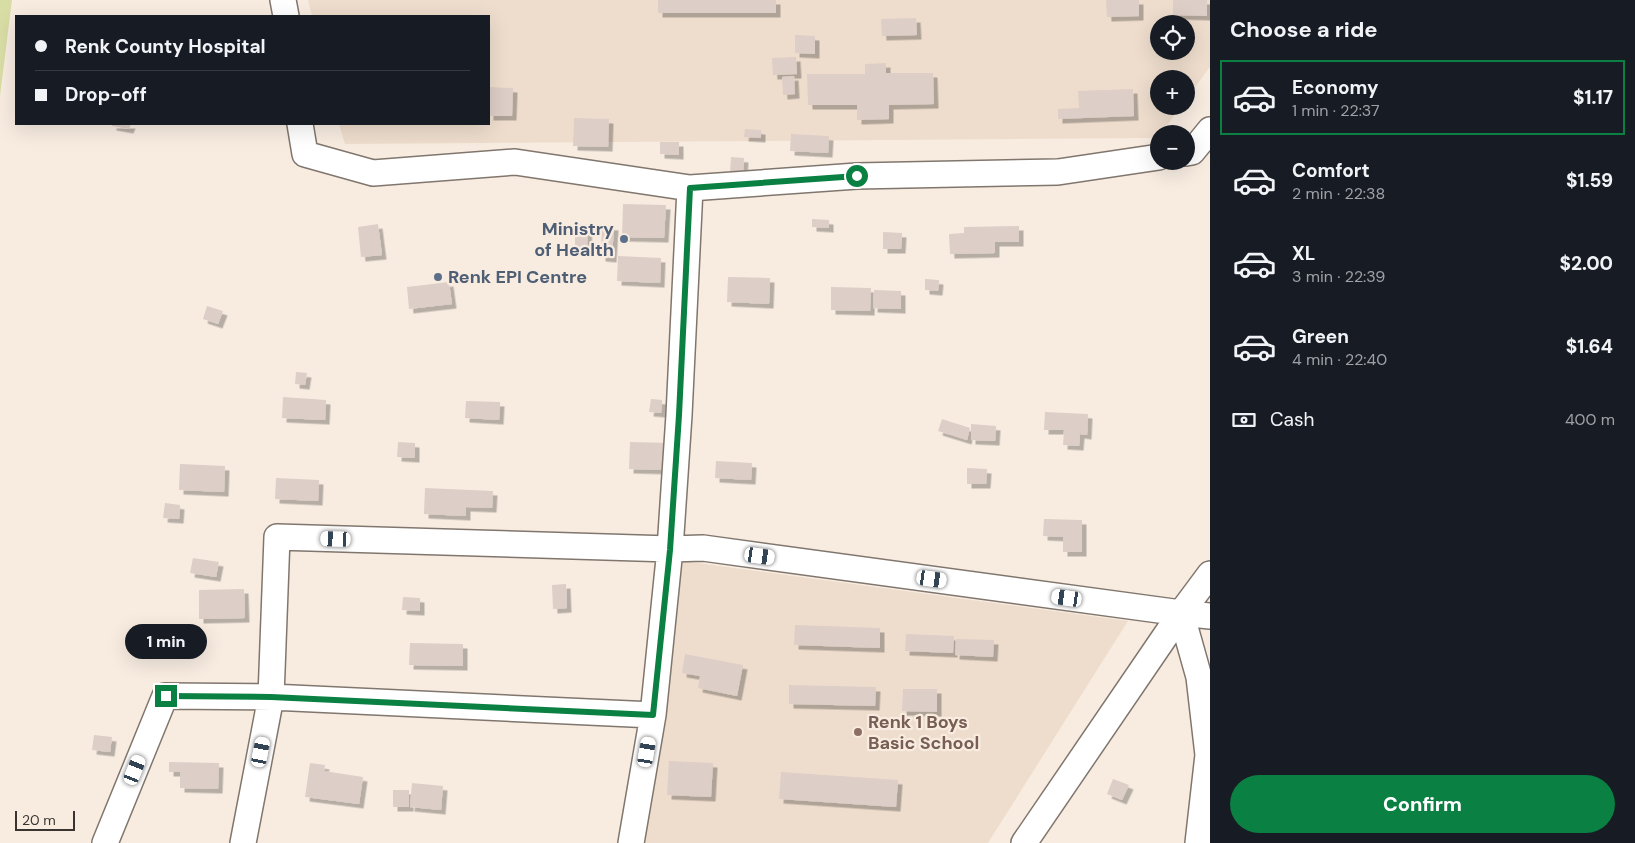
<!DOCTYPE html>
<meta charset="utf-8">
<style>
:root{--surface:#171b24;--page:#242831;--text:#f1f3f6;--muted:#9ea1a6;--line:#363941;--accent:#0b8043}
body{margin:0;font-family:"DM Sans",sans-serif;background:var(--page);color:var(--text);height:100vh;display:flex;flex-direction:column;font-size:19px;white-space:nowrap}
*{box-sizing:border-box;margin:0}
p{font-size:16px;color:var(--muted)}
.icon{flex:none;width:28px;height:28px;fill:none;stroke:currentColor;stroke-width:2;stroke-linecap:round;stroke-linejoin:round}
.map{position:relative;flex:1;overflow:hidden}
.sheet{display:flex;flex-direction:column;background:var(--surface);width:425px}
.sheet>*{flex:none}
.banner{position:absolute;left:15px;top:15px;width:475px;height:110px;border-radius:0px;box-shadow:0 5px 20px #0002;display:grid;align-content:center;height:110px;padding:0 20px;background:var(--surface)}
.fabs{position:absolute;left:1150px;top:15px;display:grid;gap:10px}
.fabs a{display:grid;place-items:center;width:45px;height:45px;border-radius:50%;background:var(--surface);box-shadow:0 5px 20px #0002;font-size:25px}
.scale{position:absolute;left:15px;bottom:12px;width:60px;box-sizing:border-box;padding-left:5px;border:2px solid #393430;border-top:0;font-size:14px;line-height:18px;white-space:nowrap;color:#393430;-webkit-text-stroke:4px #f8ece1;paint-order:stroke}
.end{position:absolute;width:22px;height:22px;margin:-11px;border:6px solid #0b8043;background:#fff;box-shadow:0 0 0 2px #fff}
.from{border-radius:50%}
.bubble{position:absolute;height:35px;border-radius:18px;background:var(--surface);box-shadow:0 5px 20px #0002;font-size:16px;font-weight:800;line-height:35px;text-align:center}
.car{position:absolute;width:15px;height:30px;margin:-15px -8px;border-radius:6px;box-shadow:0 0 4px 1px #0007;background:linear-gradient(#fff 24%,#345 0 40%,#fff 0 76%,#345 0 86%,#fff 0)}
.banner b{display:flex;align-items:center;gap:18px;height:48px;font-size:19px}
.banner b+b{border-top:1px solid var(--line)}
.banner i{width:12px;height:12px;background:var(--text)}
ul{padding:0;list-style:none}
li{display:flex;align-items:center;gap:15px;height:75px;margin:0 10px 8px;padding:0 10px;border:2px solid transparent;border-radius:0px}
li div{flex:1}
li b{display:block;font-size:19px}
li em{font-style:normal;font-weight:800}
li.current{border-color:var(--accent)}
li>.icon{width:45px;height:45px;stroke-width:1.5}
h2{padding:0 20px;font-size:22px;line-height:60px}
.pay{display:flex;align-items:center;gap:12px;height:55px;padding:0 20px;font-size:19px}
.pay p{margin-inline-start:auto}
.cta{display:flex;gap:10px;margin-top:auto;padding:10px 20px}
.cta a{flex:1;height:58px;border-radius:30px;background:var(--accent);color:#fff;font-size:20px;font-weight:800;line-height:58px;text-align:center}
main{display:flex;flex:1;min-height:0}
.map>svg:first-child{display:block}
.built{fill:#eeddcd;fill-rule:evenodd}
.green{fill:#d8dda5}
.building{fill:#ddcec7;filter:url(#shadow)}
.lines{fill:none;stroke-linecap:round;stroke-linejoin:round}
.minor-casing{stroke:#80766d;stroke-width:28}
.minor{stroke:#fff;stroke-width:25}
.route{stroke:#0b8043;stroke-width:6}
.service-dot{fill:#5c6f8a;stroke:#f8ece1;stroke-width:2}
.education-dot{fill:#8d6e63;stroke:#f8ece1;stroke-width:2}
.labels{text-anchor:middle;stroke-width:4.5;stroke-linejoin:round;paint-order:stroke}
.service-label{font-size:18px;font-weight:bold;fill:#4e5e75;stroke:#f8ece1;text-anchor:end}
.education-label{font-size:18px;font-weight:bold;fill:#785e54;stroke:#f8ece1;text-anchor:start}
</style>
<main>
<div class="map">
<svg width="1210" height="843" viewBox="0 0 1210 843">
<defs>
<filter id="shadow"><feDropShadow dx="4.5" dy="4.5" stdDeviation="0" flood-color="#0004"/></filter>
</defs>
<rect width="100%" height="100%" fill="#f8ece1"/>
<path class="built" d="M308,0H1210V67L1186,99V79H1159V106H1181L1161,134H1159L1157,138L345,144L339,124H489V16H312ZM1159,24H1186V51H1159Z
M683,561L1128,621L988,843H641Z"/>
<path class="green" d="M0,0H12L0,96Z"/>
<path class="building" d="M658,0H776V13H658Z
M1106,0H1139V16L1107,17Z
M1173,0H1207V16L1173,15Z
M916,18L917,35L882,36L881,19Z
M795,35L815,36V54L795,53Z
M796,57L797,74L773,75L772,58Z
M886,63V73H933L934,104L889,105V119L857,120V105H808L807,74H865V64Z
M794,76L795,94L783,95L782,77Z
M489,87L513,88L512,116H489Z
M1133,89L1134,116L1058,119V109L1079,108L1078,91Z
M574,118L609,119L608,147L573,146Z
M112,124H131L129,129L112,126Z
M745,129L761,130V138L744,137Z
M791,134L829,136L828,153L790,151Z
M660,142H679V155L660,154Z
M731,157L744,158L743,173H730Z
M623,204L666,205L664,238L622,237Z
M812,219L829,220V228L812,227Z
M378,224L382,255L361,257L358,227Z
M575,224H588L587,248H575Z
M602,225L614,226L612,258L601,257Z
M1019,226V242H995V253L950,254L949,234L964,233V227Z
M883,232L902,233L901,249H883Z
M618,256L661,258L660,283L617,281Z
M728,277L770,278L769,304L727,302Z
M925,279L939,280L938,291L925,290Z
M449,282L452,304L409,309L407,287Z
M831,287L871,288L870,311L831,310Z
M874,290L901,291V309L873,308Z
M207,306L223,311L218,324L203,319Z
M296,372L307,373L305,385L295,384Z
M283,397L326,400L325,420L282,418Z
M651,399L662,400L661,413L649,412Z
M466,401L500,402L499,420L465,418Z
M1045,412L1088,414L1087,435L1080,434L1079,446L1063,445L1064,430H1044Z
M942,419L970,428L967,440L938,431Z
M971,424L996,426L995,441L971,440Z
M398,442L415,443V458L397,457Z
M630,442L670,443L669,470L629,469Z
M716,461L752,463L751,480L715,478Z
M180,464L225,466L224,492L179,490Z
M967,468L987,469L986,484H967Z
M276,478L319,480L318,501L275,499Z
M425,488L493,491L492,508L466,507V516L424,514Z
M165,503L180,505L179,519L163,518Z
M1044,519L1082,520V552H1063V537L1043,536Z
M193,558L219,562L216,577L190,573Z
M566,584L567,608L553,609L552,585Z
M244,589L245,618L199,619V590Z
M403,597L420,598V611L402,610Z
M795,625L880,628V648L794,645Z
M906,634L954,636L953,653L905,651Z
M956,639L994,640L993,657L955,655Z
M410,643L463,644V666L409,665Z
M685,654L743,665L737,696L698,688L700,676L682,673Z
M789,685L876,687L875,706L789,704Z
M903,689H937V712L902,711Z
M94,735L112,737L110,752L92,750Z
M669,761L713,763L711,797L667,795Z
M169,762L219,763L218,789L180,788V772H169Z
M310,763L325,765L324,771L363,777L359,804L305,797Z
M781,772L898,780L896,807L779,799Z
M1113,779L1129,785L1122,800L1107,794Z
M412,783L443,786L441,810L410,807Z
M393,790H409V807H393Z"/>
<g class="lines">
<g class="minor-casing">
<path id="minor" d="M283,0L286,16
M300,124L305,154L373,173L515,162L690,188L857,176L1058,172L1159,157
M1186,153L1192,152L1210,130
M1181,613L1199,677L1208,755L1198,843
M105,843L165,696L271,697L653,715
M243,843L271,697L277,537L670,549L679,415L690,188
M631,843L653,715L670,549L703,548L1181,613L1210,616
M1024,843L1181,613L1210,574"/>
</g>
<use href="#minor" class="minor"/>
</g>
<g class="lines">
<path class="route" d="M166,696L271,697L653,715L670,550L679,415L690,188L857,176"/>
</g>
<g class="service-dot">
<circle cx="624" cy="239" r="5"/>
<circle cx="438" cy="277" r="5"/>
</g>
<circle class="education-dot" cx="858" cy="732" r="5"/>
<g class="labels">
<g class="service-label">
<text x="614" y="235">Ministry<tspan x="614" dy="21">of Health</tspan></text>
<text x="448" y="283" text-anchor="start">Renk EPI Centre</text>
</g>
<g class="education-label">
<text x="868" y="728">Renk 1 Boys<tspan x="868" dy="21">Basic School</tspan></text>
</g>
</g>
</svg>
<div class="fabs">
<a><svg class="icon" aria-label="locate" viewBox="0 0 24 24"><circle cx="12" cy="12" r="6"/><path d="M12 2v4M12 18v4M2 12h4M18 12h4"/></svg></a>
<a>+</a>
<a>−</a>
</div>
<div class="scale">20 m</div>
<i class="end from" style="left:857px;top:176px"></i>
<i class="end" style="left:166px;top:696px"></i>
<div class="bubble" style="left:125px;top:624px;width:82px">1 min</div>
<i class="car" style="left:336px;top:539px;rotate:272deg"></i>
<i class="car" style="left:760px;top:556px;rotate:98deg"></i>
<i class="car" style="left:932px;top:579px;rotate:98deg"></i>
<i class="car" style="left:1067px;top:598px;rotate:278deg"></i>
<i class="car" style="left:261px;top:752px;rotate:11deg"></i>
<i class="car" style="left:647px;top:752px;rotate:10deg"></i>
<i class="car" style="left:135px;top:770px;rotate:22deg"></i>
<div class="banner">
<b><i class="from"></i>Renk County Hospital</b>
<b><i></i>Drop-off</b>
</div>
</div>
<section class="sheet">
<h2>Choose a ride</h2>
<ul>
<li class="current"><svg class="icon" aria-label="car" viewBox="0 0 24 24"><path d="M5 17H2v-5l4-1 3-4h7l3 4 3 1v5h-3M9 17h6M6 11h13"/><circle cx="7" cy="17" r="2"/><circle cx="17" cy="17" r="2"/></svg><div><b>Economy</b><p>1 min · 22:37</p></div><em>$1.17</em></li>
<li><svg class="icon" aria-label="car" viewBox="0 0 24 24"><path d="M5 17H2v-5l4-1 3-4h7l3 4 3 1v5h-3M9 17h6M6 11h13"/><circle cx="7" cy="17" r="2"/><circle cx="17" cy="17" r="2"/></svg><div><b>Comfort</b><p>2 min · 22:38</p></div><em>$1.59</em></li>
<li><svg class="icon" aria-label="car" viewBox="0 0 24 24"><path d="M5 17H2v-5l4-1 3-4h7l3 4 3 1v5h-3M9 17h6M6 11h13"/><circle cx="7" cy="17" r="2"/><circle cx="17" cy="17" r="2"/></svg><div><b>XL</b><p>3 min · 22:39</p></div><em>$2.00</em></li>
<li><svg class="icon" aria-label="car" viewBox="0 0 24 24"><path d="M5 17H2v-5l4-1 3-4h7l3 4 3 1v5h-3M9 17h6M6 11h13"/><circle cx="7" cy="17" r="2"/><circle cx="17" cy="17" r="2"/></svg><div><b>Green</b><p>4 min · 22:40</p></div><em>$1.64</em></li>
</ul>
<div class="pay"><svg class="icon" aria-label="cash" viewBox="0 0 24 24"><path d="M3 7h18v10H3z"/><circle cx="12" cy="12" r="2"/></svg>Cash<p>400 m</p></div>
<div class="cta"><a>Confirm</a></div>
</section>
</main>
